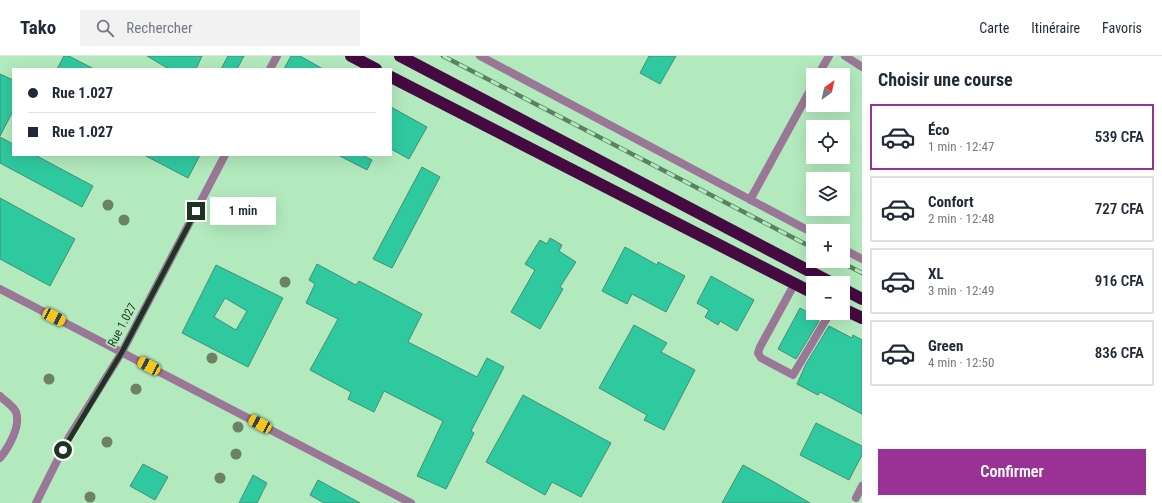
<!DOCTYPE html>
<html lang="fr">
<meta charset="utf-8">
<style>
:root{--surface:#fff;--page:#f2f2f3;--text:#1f2937;--muted:#747a83;--line:#e0e1e3;--accent:#9a3295}
body{margin:0;font-family:"Roboto Condensed",sans-serif;background:var(--page);color:var(--text);height:100vh;display:flex;flex-direction:column;font-size:15px;white-space:nowrap}
*{box-sizing:border-box;margin:0}
p{font-size:13px;color:var(--muted)}
.icon{flex:none;width:22px;height:22px;fill:none;stroke:currentColor;stroke-width:2;stroke-linecap:round;stroke-linejoin:round}
.map{position:relative;flex:1;overflow:hidden}
.panel{display:flex;flex-direction:column;background:var(--surface);width:300px}
.panel>*{flex:none}
.guide{position:absolute;left:12px;top:12px;width:380px;height:88px;border-radius:0px;box-shadow:0 4px 16px #0002;display:grid;align-content:center;height:88px;padding:0 16px;background:var(--surface)}
.needle{width:26px;rotate:33deg}
.controls{position:absolute;left:806px;top:12px;display:grid;gap:8px}
.controls a{display:grid;place-items:center;width:44px;height:44px;border-radius:0px;background:var(--surface);box-shadow:0 4px 16px #0002;font-size:20px}
.end{position:absolute;width:18px;height:18px;margin:-9px;border:5px solid #1f3524;background:#fff;box-shadow:0 0 0 2px #fff}
.from{border-radius:50%}
.bubble{position:absolute;height:28px;border-radius:0px;background:var(--surface);box-shadow:0 4px 16px #0002;font-size:13px;font-weight:600;line-height:28px;text-align:center}
.car{position:absolute;width:12px;height:24px;margin:-12px -6px;border-radius:5px;box-shadow:0 0 3px 1px #0007;background:linear-gradient(#f5c518 24%,#345 0 40%,#f5c518 0 76%,#345 0 86%,#f5c518 0)}
.guide b{display:flex;align-items:center;gap:14px;height:38px;font-size:15px}
.guide b+b{border-top:1px solid var(--line)}
.guide i{width:10px;height:10px;background:var(--text)}
ul{padding:0;list-style:none}
li{display:flex;align-items:center;gap:12px;height:66px;margin:0 8px 6px;padding:0 8px;border:2px solid var(--line);border-radius:0px}
li div{flex:1}
li b{display:block;font-size:15px}
li em{font-style:normal;font-weight:600}
li.selected{border-color:var(--accent)}
li>.icon{width:36px;height:36px;stroke-width:1.5}
h2{padding:0 16px;font-size:18px;line-height:48px}
.primary-button{display:flex;gap:8px;margin-top:auto;padding:8px 16px}
.primary-button a{flex:1;height:46px;border-radius:0px;background:var(--accent);color:#fff;font-size:16px;font-weight:600;line-height:46px;text-align:center}
header{display:flex;align-items:center;gap:24px;box-sizing:border-box;height:56px;padding:0 20px;background:var(--surface);border-bottom:1px solid var(--line)}
header strong{font-size:19px}
nav{display:flex;gap:22px;margin-inline-start:auto;font-size:14px}
.search{width:280px;height:36px;background:var(--page);display:flex;align-items:center;gap:10px;box-sizing:border-box;padding:0 14px;border-radius:0px;color:var(--muted);font-size:15px}
main{display:flex;flex:1;min-height:0}
.map>svg:first-child{display:block}
.building{fill:#2fc9a0;stroke:#448e76;fill-rule:evenodd}
.lines{fill:none;stroke-linecap:round;stroke-linejoin:round}
.lane{stroke:#9a7796;stroke-width:8}
.street{stroke:#9a7796;stroke-width:8}
.highway{stroke:#440a41;stroke-width:12}
.rail-casing{stroke:#5c8064;stroke-width:4.5}
.rail{stroke:#b2eabd;stroke-width:3;stroke-dasharray:9;stroke-linecap:butt}
.tree{fill:#6c8262}
.route{stroke:#1f3524;stroke-width:5}
.labels{text-anchor:middle;stroke-width:3.5;stroke-linejoin:round;paint-order:stroke}
.street-label{font-size:12px;fill:#1f3524;stroke:#b2eabd}
</style>
<header>
<strong>Tako</strong>
<div class="search"><svg class="icon" aria-label="search" viewBox="0 0 24 24"><circle cx="10" cy="10" r="6"/><path d="M15 15l6 6"/></svg>Rechercher</div>
<nav><a>Carte</a><a>Itinéraire</a><a>Favoris</a></nav>
</header>
<main>
<div class="map">
<svg width="862" height="447" viewBox="0 0 862 447">
<rect width="100%" height="100%" fill="#b2eabd"/>
<path class="building" d="M64,0H69L94,13H57Z
M147,0H202L196,13H169Z
M228,0H244L237,13H221Z
M291,0H300L323,13H284Z
M649,0H676L660,28L640,17Z
M0,18L13,24V55L0,80Z
M391,51L427,71L409,103L391,93Z
M0,81L13,88V99H35L93,130L82,151L0,107Z
M144,99H200L188,122Z
M338,99H362L372,104L367,114Z
M422,111L440,121L392,212L373,203Z
M0,142L75,183L50,230L0,203Z
M550,182L562,189L559,195L576,206L560,231L563,233L540,273L511,256L535,214L525,208L540,184L547,188Z
M625,191L657,209L658,206L685,220L666,256L632,238L627,248L602,235Z
M317,208L356,229L359,225L422,258L408,286L477,321L487,302L504,311L471,375L474,377L446,433L417,420L443,365L384,335L374,356L348,343L351,336L310,314L338,263L306,247L315,228L309,224Z
M216,209L283,242L248,311L182,277ZM225,242L247,255L236,274L214,261Z
M711,220L754,244L737,275L720,265L718,269L705,261L709,254L697,247Z
M800,252L813,259L812,261L819,265L796,303L778,293Z
M634,269L667,287L661,296L695,314L664,374L644,364L647,359L599,332Z
M829,270L852,282L853,279L862,284V358L820,336L818,339L797,328L806,308Z
M523,339L611,387L581,441L552,426L545,439L486,406Z
M816,367L862,390V399L849,424L800,399Z
M143,408L168,421L155,444L130,430Z
M743,409L772,425L810,447H722Z
M253,419L267,427L257,447H239Z
M318,424L360,447H324L310,439Z"/>
<g class="lines">
<path class="lane" d="M795,227L760,291L758,297L761,302L793,319L830,257
M0,340C5,345 13,350 16,356C21,370 9,391 0,402"/>
<path class="street" d="M480,0L813,177
M845,0L862,11
M270,13L277,0
M818,19L829,0
M750,144L813,29
M843,193L862,203
M0,233L411,447
M856,442L862,430
M36,447L69,381L122,296L225,99"/>
<path class="highway" d="M351,0L376,13
M400,0L832,227
M391,21L813,237
M843,233L862,243
M843,253L862,262"/>
<g class="rail-casing">
<path id="rail" d="M443,0L813,192
M839,205L862,217"/>
</g>
<use href="#rail" class="rail"/>
</g>
<g class="tree">
<circle cx="108" cy="149" r="5.5"/>
<circle cx="124" cy="164" r="5.5"/>
<circle cx="285" cy="226" r="5.5"/>
<circle cx="212" cy="302" r="5.5"/>
<circle cx="49" cy="323" r="5.5"/>
<circle cx="136" cy="333" r="5.5"/>
<circle cx="238" cy="371" r="5.5"/>
<circle cx="107" cy="386" r="5.5"/>
<circle cx="236" cy="398" r="5.5"/>
<circle cx="220" cy="422" r="5.5"/>
<circle cx="90" cy="441" r="5.5"/>
</g>
<g class="lines">
<path class="route" d="M63,394L122,296L196,155"/>
</g>
<g class="labels">
<g class="street-label">
<text transform="translate(122 269) rotate(-62)" y="4">Rue 1.027</text>
</g>
</g>
</svg>
<div class="controls">
<a><svg class="needle" viewBox="-14 -14 28 28"><path d="M0-13l5 13h-10z" fill="#e53935"/><path d="M0 13l5-13h-10z" fill="#747a83"/></svg></a>
<a><svg class="icon" aria-label="locate" viewBox="0 0 24 24"><circle cx="12" cy="12" r="6"/><path d="M12 2v4M12 18v4M2 12h4M18 12h4"/></svg></a>
<a><svg class="icon" aria-label="layers" viewBox="0 0 24 24"><path d="M12 4l9 5-9 5-9-5zM3 14l9 5 9-5"/></svg></a>
<a>+</a>
<a>−</a>
</div>
<i class="end from" style="left:63px;top:394px"></i>
<i class="end" style="left:196px;top:155px"></i>
<div class="bubble" style="left:210px;top:141px;width:66px">1 min</div>
<i class="car" style="left:54px;top:261px;rotate:117deg"></i>
<i class="car" style="left:149px;top:310px;rotate:298deg"></i>
<i class="car" style="left:260px;top:368px;rotate:298deg"></i>
<div class="guide">
<b><i class="from"></i>Rue 1.027</b>
<b><i></i>Rue 1.027</b>
</div>
</div>
<section class="panel">
<h2>Choisir une course</h2>
<ul>
<li class="selected"><svg class="icon" aria-label="car" viewBox="0 0 24 24"><path d="M5 17H2v-5l4-1 3-4h7l3 4 3 1v5h-3M9 17h6M6 11h13"/><circle cx="7" cy="17" r="2"/><circle cx="17" cy="17" r="2"/></svg><div><b>Éco</b><p>1 min · 12:47</p></div><em>539 CFA</em></li>
<li><svg class="icon" aria-label="car" viewBox="0 0 24 24"><path d="M5 17H2v-5l4-1 3-4h7l3 4 3 1v5h-3M9 17h6M6 11h13"/><circle cx="7" cy="17" r="2"/><circle cx="17" cy="17" r="2"/></svg><div><b>Confort</b><p>2 min · 12:48</p></div><em>727 CFA</em></li>
<li><svg class="icon" aria-label="car" viewBox="0 0 24 24"><path d="M5 17H2v-5l4-1 3-4h7l3 4 3 1v5h-3M9 17h6M6 11h13"/><circle cx="7" cy="17" r="2"/><circle cx="17" cy="17" r="2"/></svg><div><b>XL</b><p>3 min · 12:49</p></div><em>916 CFA</em></li>
<li><svg class="icon" aria-label="car" viewBox="0 0 24 24"><path d="M5 17H2v-5l4-1 3-4h7l3 4 3 1v5h-3M9 17h6M6 11h13"/><circle cx="7" cy="17" r="2"/><circle cx="17" cy="17" r="2"/></svg><div><b>Green</b><p>4 min · 12:50</p></div><em>836 CFA</em></li>
</ul>
<div class="primary-button"><a>Confirmer</a></div>
</section>
</main>
